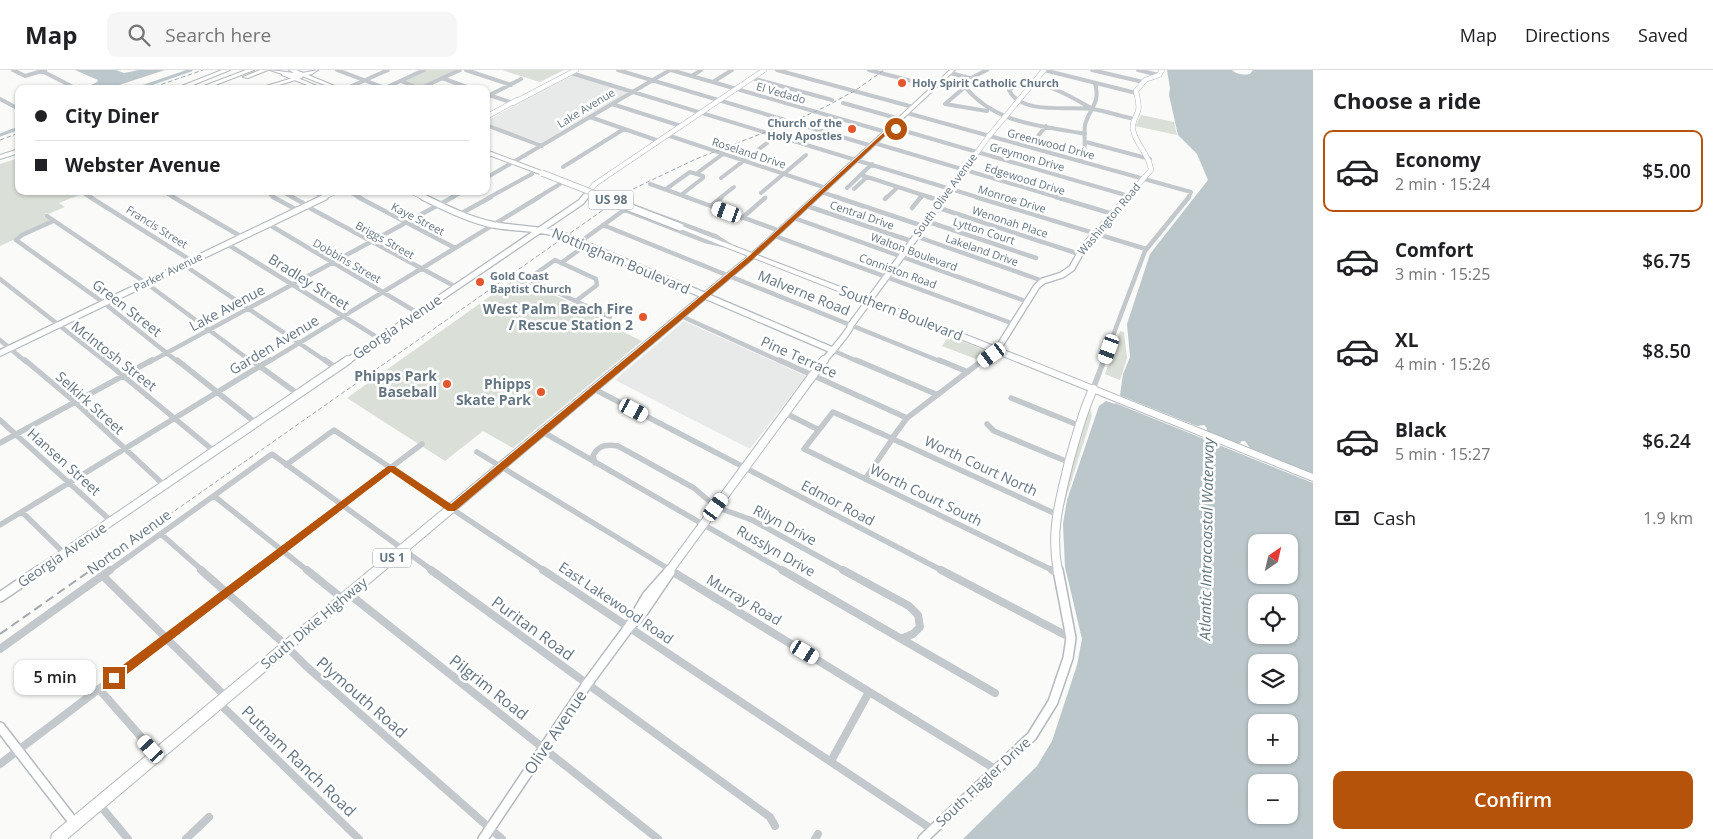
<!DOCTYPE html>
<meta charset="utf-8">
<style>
:root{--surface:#fff;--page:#f6f6f6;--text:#202124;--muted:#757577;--line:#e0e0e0;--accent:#b45309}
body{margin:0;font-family:"Open Sans",sans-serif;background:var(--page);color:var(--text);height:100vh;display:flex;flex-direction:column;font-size:19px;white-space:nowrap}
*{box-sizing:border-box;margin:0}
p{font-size:16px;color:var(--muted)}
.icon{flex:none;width:28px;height:28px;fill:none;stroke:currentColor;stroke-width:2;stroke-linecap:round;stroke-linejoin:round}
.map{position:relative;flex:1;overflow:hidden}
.details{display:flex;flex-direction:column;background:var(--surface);width:400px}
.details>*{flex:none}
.banner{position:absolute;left:15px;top:15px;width:475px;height:110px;border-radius:10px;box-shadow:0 1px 4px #0004;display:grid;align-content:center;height:110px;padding:0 20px;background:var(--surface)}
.needle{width:32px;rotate:34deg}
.fabs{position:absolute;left:1248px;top:464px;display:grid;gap:10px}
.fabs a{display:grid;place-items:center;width:50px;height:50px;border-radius:10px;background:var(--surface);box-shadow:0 1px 4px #0004;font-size:25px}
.end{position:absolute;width:22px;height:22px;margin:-11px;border:6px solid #b45309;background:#fff;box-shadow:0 0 0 2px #fff}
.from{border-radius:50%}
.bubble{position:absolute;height:35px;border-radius:10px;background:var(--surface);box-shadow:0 1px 4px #0004;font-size:16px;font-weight:600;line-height:35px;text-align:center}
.car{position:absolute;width:15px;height:30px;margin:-15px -8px;border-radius:6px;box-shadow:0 0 4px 1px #0007;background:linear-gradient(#fff 24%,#345 0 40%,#fff 0 76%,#345 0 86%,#fff 0)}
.banner b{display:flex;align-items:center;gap:18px;height:48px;font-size:19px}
.banner b+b{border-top:1px solid var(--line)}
.banner i{width:12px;height:12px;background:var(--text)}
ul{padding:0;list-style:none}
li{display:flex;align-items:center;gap:15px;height:82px;margin:0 10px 8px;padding:0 10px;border:2px solid transparent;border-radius:10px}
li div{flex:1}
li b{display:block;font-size:19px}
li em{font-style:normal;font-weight:600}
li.current{border-color:var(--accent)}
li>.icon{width:45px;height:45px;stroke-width:1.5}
h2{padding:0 20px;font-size:22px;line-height:60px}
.pay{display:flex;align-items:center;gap:12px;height:55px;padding:0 20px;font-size:19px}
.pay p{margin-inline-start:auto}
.action{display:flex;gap:10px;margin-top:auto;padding:10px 20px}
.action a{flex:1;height:58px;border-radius:10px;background:var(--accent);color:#fff;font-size:20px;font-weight:600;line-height:58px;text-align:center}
header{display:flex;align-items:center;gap:30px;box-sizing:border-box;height:70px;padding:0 25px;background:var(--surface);border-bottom:1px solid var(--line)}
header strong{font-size:24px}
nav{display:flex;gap:28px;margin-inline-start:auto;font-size:18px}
.search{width:350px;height:45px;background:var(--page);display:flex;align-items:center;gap:12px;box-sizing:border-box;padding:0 18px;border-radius:10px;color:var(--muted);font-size:19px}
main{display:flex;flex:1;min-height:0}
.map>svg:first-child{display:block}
.built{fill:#e8e9e9}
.green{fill:#dadfd7}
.water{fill:#bbc7cb;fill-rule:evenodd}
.pier{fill:#fafaf8}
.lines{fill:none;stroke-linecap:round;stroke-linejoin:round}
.canal{stroke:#bbc7cb;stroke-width:3}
.secondary-far3-casing{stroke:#b3babf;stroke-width:5.5}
.secondary-far2-casing{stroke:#b3babf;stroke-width:8}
.secondary-far1-casing{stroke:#b3babf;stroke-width:10}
.secondary-casing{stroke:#b3babf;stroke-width:12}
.primary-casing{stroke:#b5babe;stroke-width:2}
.highway-casing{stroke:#b4b9bd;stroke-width:2}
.street-far3{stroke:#c3c8cc;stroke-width:4}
.street-far2{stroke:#c3c8cc;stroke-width:4.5}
.street-far1{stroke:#c3c8cc;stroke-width:5.5}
.street{stroke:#c3c8cc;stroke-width:8}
.secondary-far3{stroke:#fff;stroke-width:4.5}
.secondary-far2{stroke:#fff;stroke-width:5.5}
.secondary-far1{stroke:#fff;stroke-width:8}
.secondary{stroke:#fff;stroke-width:9}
.primary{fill:#fff;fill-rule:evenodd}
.highway{fill:#fff;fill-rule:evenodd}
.rail-far1{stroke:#a2aab0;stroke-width:1;stroke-dasharray:4.5 2.5;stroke-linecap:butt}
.rail{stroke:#a2aab0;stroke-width:2;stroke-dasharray:9 5;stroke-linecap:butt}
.primary-bridge-far1-casing{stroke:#b5babe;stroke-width:7;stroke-linecap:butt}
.primary-bridge-casing{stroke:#b5babe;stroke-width:9;stroke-linecap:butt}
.primary-bridge-far1{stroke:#fff;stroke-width:5.5}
.primary-bridge{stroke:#fff;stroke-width:7}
.route{fill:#b45309}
.poi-dot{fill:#e4572e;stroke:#fff;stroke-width:2}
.labels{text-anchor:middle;stroke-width:5;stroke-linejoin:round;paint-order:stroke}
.far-poi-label{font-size:11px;font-weight:bold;fill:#657683;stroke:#fff;text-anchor:start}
.far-street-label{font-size:11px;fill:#657683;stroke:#fff}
.shield{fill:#fff;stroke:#939fa8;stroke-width:1}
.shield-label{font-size:12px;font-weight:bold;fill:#657683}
.street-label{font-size:14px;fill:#657683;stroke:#fff}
.poi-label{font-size:14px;font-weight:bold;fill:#657683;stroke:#fff;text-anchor:end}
.water-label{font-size:15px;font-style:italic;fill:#60757c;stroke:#fff}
.near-street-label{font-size:16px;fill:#657683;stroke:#fff}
</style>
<header>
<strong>Map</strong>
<div class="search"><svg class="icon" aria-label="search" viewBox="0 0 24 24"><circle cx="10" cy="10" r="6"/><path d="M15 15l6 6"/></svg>Search here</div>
<nav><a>Map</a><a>Directions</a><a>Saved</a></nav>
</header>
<main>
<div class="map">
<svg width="1313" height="769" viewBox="0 0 1313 769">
<rect width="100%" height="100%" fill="#fafaf8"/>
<path class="built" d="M573,5L629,22L541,73L486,53V51Z
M684,251L806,306L750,379L615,310Z"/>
<path class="green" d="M426,0H458L421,17L403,10Z
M502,0H564L540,12Z
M1141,45L1174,52L1177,65L1135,56Z
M19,88V121H89L59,133L65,137L48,144L46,143L44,147L52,152L0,176V94Z
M517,207L599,247L603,252L642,271L513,378L483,361L445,391L347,328Z
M1120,261L1124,262L1127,288L1120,310L1105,304Z
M949,266L986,281L987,282L976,289L942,276Z
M1090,337L1092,346L1062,441H1060C1069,406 1076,370 1090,337Z"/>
<path class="water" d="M75,0H116L124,3L139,0H165L107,19H83L97,12L98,10Z
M1167,0H1232C1237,5 1244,5 1250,4L1253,0H1313V769H963L1037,696L1052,671L1077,595L1082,569L1065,497L1063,454L1067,430L1099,336L1106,331L1115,334L1120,325L1123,304L1130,287L1127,254L1150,184L1208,110L1197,84L1178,65L1169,25L1170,18ZM1256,472H1289V505H1256ZM1256,532H1289V565H1256ZM1256,592H1289V625H1256ZM1256,652H1289V685H1256ZM1256,712H1289V745H1256Z"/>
<path class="pier" d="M1119,325L1197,356L1204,355L1207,358V361L1239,374L1242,371H1245L1250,378L1313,404V413L1115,333Z"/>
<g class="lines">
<path class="canal" d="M136,19L191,0
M0,65L19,58"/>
<g class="secondary-far3-casing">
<path id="secondary-far3" d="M513,33L576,0
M486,47L517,30
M410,121L425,128
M322,128L337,121
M584,128L595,114L764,0
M944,128L989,66L1044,0
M1126,128L1151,100C1149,83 1137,77 1133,60C1131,53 1136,48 1138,41C1140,35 1137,27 1136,21L1145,10L1159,5L1162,0"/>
</g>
<g class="secondary-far2-casing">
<path id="secondary-far2" d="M423,127C446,138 469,150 494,155C517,159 540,158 563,165L832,280
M997,280L1037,216L1043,211L1062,205L1072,198L1083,178L1128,127
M0,283L325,127
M346,292L581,132L585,127
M823,292C830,283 849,263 851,255L945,127"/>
</g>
<g class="secondary-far1-casing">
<path id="secondary-far1" d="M38,501L348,290
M669,501L824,290
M1058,501C1050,461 1060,430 1069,392C1076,367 1082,343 1093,319"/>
</g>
<g class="secondary-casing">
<path id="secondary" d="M0,527L40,500
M629,557L647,526L670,500
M0,657L75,754
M483,769L587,614L629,557L641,545L670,502
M923,769L1032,666L1053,632L1068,588L1071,568L1058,500"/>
</g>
<g class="primary-casing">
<path id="primary" d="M950,0H955L757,185L974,268L1313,404V411L968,272L754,188L67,769H51L52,764L748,186L678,158V156H682L752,183Z
M297,2H301L342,19H335L297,4Z
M282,3H286L324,19H317L282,5Z
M486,80L544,102L545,103L540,104L486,84Z"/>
</g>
<g class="highway-casing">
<path id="highway" d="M222,0H230L183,19H174Z
M246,0H254L205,19H196Z
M260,0H268L248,8L243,7Z
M270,0L294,3L289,0H297L302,3L318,0L312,4L303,6L302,8L266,19H256L296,7L282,4Z
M19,79V83L0,89V85Z"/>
</g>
<path class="street-far3" d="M13,0L25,6L45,0
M337,0L385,18
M466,0L511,15
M618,0L785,50
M671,0L886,62
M777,0L913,37
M869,0L935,17
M987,0L973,7L965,17C997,55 1040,55 1085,64
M1044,0L1136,23
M1092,0L1143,12
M1138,0L1159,5
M42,1L77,19
M571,3L980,128
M950,3L1010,18
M692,6L701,0
M442,8L472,19
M752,8L832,30
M401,11L421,19
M713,12L732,0
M965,17L945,34L987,41
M421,18L460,0
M345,19L388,0
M383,19L424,0
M489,25L513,33
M486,27L521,9
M0,29L19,39
M843,33L900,49
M612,34L681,56
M1093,39C1068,26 1037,3 1009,20C1020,45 1069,36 1092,39C1106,41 1120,46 1134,49
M907,43L1191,122L1188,128
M590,47L659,71
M795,53L872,76
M486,55L542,76
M891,57L1129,126
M667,65L826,118
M1038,66L1046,56
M1086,72L1150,89
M874,73L1060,128
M1080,91C1088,77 1083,70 1085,55C1089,38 1101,34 1095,13
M563,97L624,59
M697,103L723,84
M861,105L932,128
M486,108L670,0
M721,108L767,73
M650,114L689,128
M847,118L872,94
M666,119L690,102L703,106V108L681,125
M854,119L867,107
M163,121L175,128
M266,121L275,128
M281,121L294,128
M312,121L324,127
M347,121L361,128
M821,122L840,128
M761,123L806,85
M85,124L92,128
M451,128L464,121
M488,128L532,104
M537,128L560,114
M720,128L734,117
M886,128L898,117
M920,128L923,125"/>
<path class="street-far2" d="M90,127L192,191
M173,127L242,167
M273,127L297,140
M292,127L303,133
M358,127L455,178
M686,127L780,161
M836,127L923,156
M928,127L941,131
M976,127L1146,179
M1056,127L1113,144
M885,129L887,127
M625,133L715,166L732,177L705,171L620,138Z
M306,136L456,217
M711,136L722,127
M807,136L911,171
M936,137L1079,184
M912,138L921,127
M460,144L491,127
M47,146L146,213L252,292
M742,148L765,128
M794,148L1028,232
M53,151L22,165L16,170L104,233L178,292
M926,151L1036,188
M268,154L418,243
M603,155L942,292
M775,166L1014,254
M915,166L1043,211
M580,172L624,140
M227,174L380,269
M561,193L586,175
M184,195L327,292
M0,209L106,292
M576,231L597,215L596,209L555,190L528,209L610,247
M681,246L782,292
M0,270L26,292
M832,280L859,292
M150,292L453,127
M268,292L539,127
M982,292L997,280
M1103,292L1145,181L1189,127"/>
<path class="street-far1" d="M25,290L75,332L164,415
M104,290L214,381
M177,290L256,353
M251,290L298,324
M325,290L336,298
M779,290L907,348
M856,290L938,325
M939,290L968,302
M594,319L943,501
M1093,319L1104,290
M1011,328L1078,355
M785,343L819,360
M0,350L111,451
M987,354L994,361L1068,392
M543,362L784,501
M889,367L833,342L804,379L1054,501
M893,367L907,348L983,290
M895,370L1056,444
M0,373L152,290
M477,382L672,501
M595,393L593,386C598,375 607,374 618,376L694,418L716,437L752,450L845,501
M286,395L334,360L545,501
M865,409L891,371
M214,426L308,501
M22,442L64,483
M0,455L270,290
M161,464L203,501
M109,501L272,384L433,501
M254,501L422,374"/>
<path class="street" d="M201,500L280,570L306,596L502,769
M307,500L343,529
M431,500L770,747L775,756
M543,500L933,760
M670,500L997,700
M782,500L995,623
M843,500L909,536L918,545L920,557L913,564L903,568
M941,500L1071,568
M1052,500L1058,503
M103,506L226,627
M349,524L658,769
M0,579L110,500
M99,619L157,685
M219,633L359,769
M831,691L869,622
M0,694L256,500
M99,734L128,769
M186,769L209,747
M815,769L818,764"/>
<use href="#secondary-far3" class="secondary-far3"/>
<use href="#secondary-far2" class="secondary-far2"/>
<use href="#secondary-far1" class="secondary-far1"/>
<use href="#secondary" class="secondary"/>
<use href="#primary" class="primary"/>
<use href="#highway" class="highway"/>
<path class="rail-far1" d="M148,19L203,0
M0,70L19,63
M89,501L633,119L696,89L794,51L825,37L856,20L884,0"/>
<path class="rail" d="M0,564L91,500"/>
<g class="primary-bridge-far1-casing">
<path id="primary-bridge-far1" d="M542,103L606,128"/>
</g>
<g class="primary-bridge-casing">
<path id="primary-bridge" d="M603,127L680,157"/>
</g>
<use href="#primary-bridge-far1" class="primary-bridge-far1"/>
<use href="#primary-bridge" class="primary-bridge"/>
</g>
<path class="route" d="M891,56L898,59L891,60L752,190L455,441H448L391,402L118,611H111L109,608L111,604L388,396H394L451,434L748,187Z"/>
<g class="poi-dot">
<circle cx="902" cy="13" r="5"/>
<circle cx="852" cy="59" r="5"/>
<circle cx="480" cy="212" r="5"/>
<circle cx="643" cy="247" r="5"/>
<circle cx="447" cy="314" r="5"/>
<circle cx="541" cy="322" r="5"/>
</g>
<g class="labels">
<g class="far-poi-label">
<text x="912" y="17">Holy Spirit Catholic Church</text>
<text x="842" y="57" text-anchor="end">Church of the<tspan x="842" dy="13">Holy Apostles</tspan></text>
<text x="490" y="210">Gold Coast<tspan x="490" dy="13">Baptist Church</tspan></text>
</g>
<g class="far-street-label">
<text transform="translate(781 23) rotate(16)" y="4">El Vedado</text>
<text transform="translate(586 38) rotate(-31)" y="4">Lake Avenue</text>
<text transform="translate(1051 74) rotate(15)" y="4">Greenwood Drive</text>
<text transform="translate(749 83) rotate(18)" y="4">Roseland Drive</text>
<text transform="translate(1027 87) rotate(16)" y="4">Greymon Drive</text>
<text transform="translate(1025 109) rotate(17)" y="4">Edgewood Drive</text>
<text transform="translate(945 125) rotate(-54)" y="4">South Olive Avenue</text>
<text transform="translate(1012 129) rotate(17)" y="4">Monroe Drive</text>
<text transform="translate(862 145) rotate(19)" y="4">Central Drive</text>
<text transform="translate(418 149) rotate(27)" y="4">Kaye Street</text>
<text transform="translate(1109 149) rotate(-50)" y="4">Washington Road</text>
<text transform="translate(1010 152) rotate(18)" y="4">Wenonah Place</text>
<text transform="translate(157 157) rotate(32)" y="4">Francis Street</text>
<text transform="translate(984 161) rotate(18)" y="4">Lytton Court</text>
<text transform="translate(385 170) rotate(29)" y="4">Briggs Street</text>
<text transform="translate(982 180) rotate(19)" y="4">Lakeland Drive</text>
<text transform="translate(914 182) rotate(20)" y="4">Walton Boulevard</text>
<text transform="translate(347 191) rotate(30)" y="4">Dobbins Street</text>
<text transform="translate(898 201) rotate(20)" y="4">Conniston Road</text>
<text transform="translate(168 202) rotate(-26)" y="4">Parker Avenue</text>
</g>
<g class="shield">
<rect x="588.5" y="120.5" width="45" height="19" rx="4"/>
<rect x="373" y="478.5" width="38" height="19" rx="4"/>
</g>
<g class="shield-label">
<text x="611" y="134">US 98</text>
<text x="392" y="492">US 1</text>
</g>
<g class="street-label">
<text transform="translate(621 191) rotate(23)" y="5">Nottingham Boulevard</text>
<text transform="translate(309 212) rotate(32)" y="5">Bradley Street</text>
<text transform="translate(804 223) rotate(22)" y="5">Malverne Road</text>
<text transform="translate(127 238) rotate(38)" y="5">Green Street</text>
<text transform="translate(227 238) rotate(-28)" y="5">Lake Avenue</text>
<text transform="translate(901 243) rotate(21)" y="5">Southern Boulevard</text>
<text transform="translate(397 257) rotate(-34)" y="5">Georgia Avenue</text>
<text transform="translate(274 275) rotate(-31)" y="5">Garden Avenue</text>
<text transform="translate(114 286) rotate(38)" y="5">McIntosh Street</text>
<text transform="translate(799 287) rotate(24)" y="5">Pine Terrace</text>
<text transform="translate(90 333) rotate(42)" y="5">Selkirk Street</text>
<text transform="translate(64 392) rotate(42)" y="5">Hansen Street</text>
<text transform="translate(981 396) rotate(25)" y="5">Worth Court North</text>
<text transform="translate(926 425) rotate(26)" y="5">Worth Court South</text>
<text transform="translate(838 433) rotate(28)" y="5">Edmor Road</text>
<text transform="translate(785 455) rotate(28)" y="5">Rilyn Drive</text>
<text transform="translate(129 472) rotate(-36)" y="5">Norton Avenue</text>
<text transform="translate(776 481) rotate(30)" y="5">Russlyn Drive</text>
<text transform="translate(62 485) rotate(-34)" y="5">Georgia Avenue</text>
<text transform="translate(744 530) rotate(31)" y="5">Murray Road</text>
<text transform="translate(616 533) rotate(34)" y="5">East Lakewood Road</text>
<text transform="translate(314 553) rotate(-40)" y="5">South Dixie Highway</text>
<text transform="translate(983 712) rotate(-43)" y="5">South Flagler Drive</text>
</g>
<g class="poi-label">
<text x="633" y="244">West Palm Beach Fire<tspan x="633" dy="16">/ Rescue Station 2</tspan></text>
<text x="437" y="311">Phipps Park<tspan x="437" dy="16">Baseball</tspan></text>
<text x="531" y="319">Phipps<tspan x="531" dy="16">Skate Park</tspan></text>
</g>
<g class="water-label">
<text transform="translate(1207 469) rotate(-89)" y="5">Atlantic Intracoastal Waterway</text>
</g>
<g class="near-street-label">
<text transform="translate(533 558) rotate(36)" y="6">Puritan Road</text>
<text transform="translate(489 617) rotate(38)" y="6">Pilgrim Road</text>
<text transform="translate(362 627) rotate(41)" y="6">Plymouth Road</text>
<text transform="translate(555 662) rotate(-56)" y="6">Olive Avenue</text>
<text transform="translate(299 691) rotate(44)" y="6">Putnam Ranch Road</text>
</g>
</g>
</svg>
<div class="fabs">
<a><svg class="needle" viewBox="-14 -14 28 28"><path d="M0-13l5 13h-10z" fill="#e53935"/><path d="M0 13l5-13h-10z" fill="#757577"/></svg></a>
<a><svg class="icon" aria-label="locate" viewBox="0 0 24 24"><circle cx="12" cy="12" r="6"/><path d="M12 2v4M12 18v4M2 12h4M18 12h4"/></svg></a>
<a><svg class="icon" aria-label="layers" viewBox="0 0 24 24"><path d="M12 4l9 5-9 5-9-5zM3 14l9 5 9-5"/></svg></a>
<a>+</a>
<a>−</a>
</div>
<i class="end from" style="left:896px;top:59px"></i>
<i class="end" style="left:114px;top:608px"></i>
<div class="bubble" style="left:14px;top:590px;width:82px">5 min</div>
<i class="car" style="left:727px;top:142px;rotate:290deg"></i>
<i class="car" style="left:1109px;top:279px;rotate:200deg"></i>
<i class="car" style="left:992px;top:285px;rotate:234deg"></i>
<i class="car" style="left:634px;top:340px;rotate:118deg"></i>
<i class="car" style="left:716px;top:437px;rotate:36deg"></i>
<i class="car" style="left:805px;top:582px;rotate:121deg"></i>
<i class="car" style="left:151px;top:679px;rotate:318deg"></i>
<div class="banner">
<b><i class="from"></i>City Diner</b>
<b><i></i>Webster Avenue</b>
</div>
</div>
<section class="details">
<h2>Choose a ride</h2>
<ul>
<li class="current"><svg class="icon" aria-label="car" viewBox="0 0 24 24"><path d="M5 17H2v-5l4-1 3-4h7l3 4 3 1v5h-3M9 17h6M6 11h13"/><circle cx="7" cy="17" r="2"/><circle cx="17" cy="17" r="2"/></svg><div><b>Economy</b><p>2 min · 15:24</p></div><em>$5.00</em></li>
<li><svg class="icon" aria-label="car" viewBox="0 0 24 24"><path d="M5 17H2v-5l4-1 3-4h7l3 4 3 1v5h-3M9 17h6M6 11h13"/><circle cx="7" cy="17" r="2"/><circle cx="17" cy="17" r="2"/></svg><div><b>Comfort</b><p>3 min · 15:25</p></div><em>$6.75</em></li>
<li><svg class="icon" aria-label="car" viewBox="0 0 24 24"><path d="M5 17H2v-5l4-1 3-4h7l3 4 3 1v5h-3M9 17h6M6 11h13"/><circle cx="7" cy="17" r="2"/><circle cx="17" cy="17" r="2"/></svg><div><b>XL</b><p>4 min · 15:26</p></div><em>$8.50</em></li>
<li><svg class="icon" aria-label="car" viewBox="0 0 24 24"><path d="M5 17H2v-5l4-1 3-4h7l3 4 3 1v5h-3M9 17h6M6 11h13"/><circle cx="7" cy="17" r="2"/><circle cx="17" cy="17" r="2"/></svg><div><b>Black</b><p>5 min · 15:27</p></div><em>$6.24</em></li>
</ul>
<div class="pay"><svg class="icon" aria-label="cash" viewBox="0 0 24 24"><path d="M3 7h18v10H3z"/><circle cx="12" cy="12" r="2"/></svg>Cash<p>1.9 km</p></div>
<div class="action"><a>Confirm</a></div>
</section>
</main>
